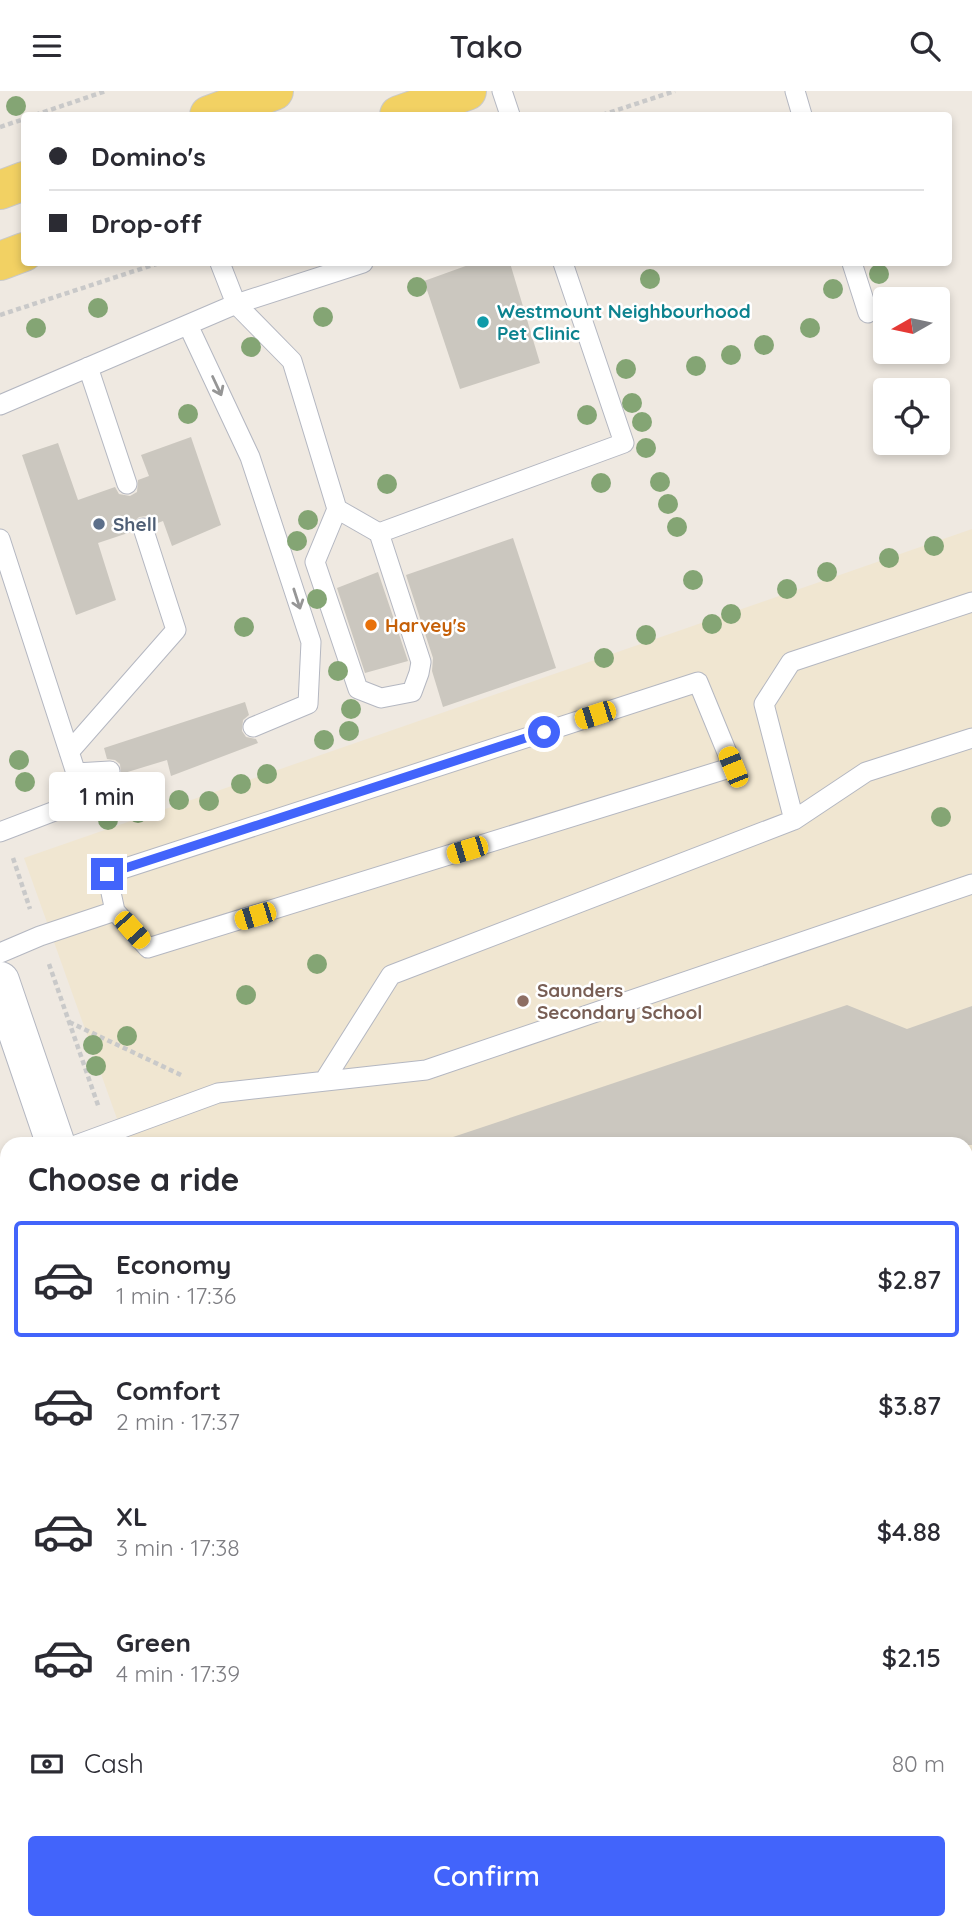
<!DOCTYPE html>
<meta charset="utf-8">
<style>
:root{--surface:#fff;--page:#f2f2f3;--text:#2b2b33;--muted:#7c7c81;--line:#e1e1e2;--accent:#4264fb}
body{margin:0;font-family:Quicksand,sans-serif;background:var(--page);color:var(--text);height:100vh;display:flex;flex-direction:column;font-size:26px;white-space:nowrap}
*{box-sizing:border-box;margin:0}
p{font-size:23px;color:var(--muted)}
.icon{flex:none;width:38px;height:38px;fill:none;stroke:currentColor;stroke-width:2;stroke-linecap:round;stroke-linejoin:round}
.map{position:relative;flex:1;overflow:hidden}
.sheet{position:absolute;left:0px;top:1046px;width:973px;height:793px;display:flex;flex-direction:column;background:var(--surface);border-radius:21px 21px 0 0;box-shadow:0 4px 10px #0003}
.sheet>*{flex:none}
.top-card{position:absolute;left:21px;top:21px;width:931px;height:154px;border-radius:7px;box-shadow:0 4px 10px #0003;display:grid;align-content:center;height:154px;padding:0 28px;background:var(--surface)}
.needle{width:46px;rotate:261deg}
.tools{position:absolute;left:873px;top:196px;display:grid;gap:14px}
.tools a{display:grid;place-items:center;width:77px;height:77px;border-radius:7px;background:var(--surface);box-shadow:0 4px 10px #0003;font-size:35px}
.end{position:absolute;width:32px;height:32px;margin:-16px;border:9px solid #4264fb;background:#fff;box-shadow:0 0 0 4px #fff}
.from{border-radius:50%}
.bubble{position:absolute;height:49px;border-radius:7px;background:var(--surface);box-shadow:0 4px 10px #0003;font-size:23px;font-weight:600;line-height:49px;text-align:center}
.car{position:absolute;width:21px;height:42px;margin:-21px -10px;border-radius:9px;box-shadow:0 0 5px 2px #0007;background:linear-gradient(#f5c518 24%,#345 0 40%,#f5c518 0 76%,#345 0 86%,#f5c518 0)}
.top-card b{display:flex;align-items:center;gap:24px;height:66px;font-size:26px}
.top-card b+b{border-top:2px solid var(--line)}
.top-card i{width:18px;height:18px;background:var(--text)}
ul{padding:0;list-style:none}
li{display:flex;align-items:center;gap:21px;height:116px;margin:0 14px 10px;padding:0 14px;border:4px solid transparent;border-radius:7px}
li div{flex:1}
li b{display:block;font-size:26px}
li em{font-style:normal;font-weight:600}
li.current{border-color:var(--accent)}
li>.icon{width:63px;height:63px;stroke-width:1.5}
h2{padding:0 28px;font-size:32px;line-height:84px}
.pay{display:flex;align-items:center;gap:18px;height:77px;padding:0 28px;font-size:26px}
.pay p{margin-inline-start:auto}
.action{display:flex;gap:14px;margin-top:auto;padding:14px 28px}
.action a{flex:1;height:80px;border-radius:7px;background:var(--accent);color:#fff;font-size:28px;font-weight:600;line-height:80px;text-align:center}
header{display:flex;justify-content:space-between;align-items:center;height:91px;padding:0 28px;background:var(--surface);font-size:32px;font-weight:600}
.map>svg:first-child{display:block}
.education{fill:#f0e6d1}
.building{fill:#cbc7bf}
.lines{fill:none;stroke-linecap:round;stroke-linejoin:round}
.lane-casing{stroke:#b4b7c1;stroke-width:21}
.secondary-casing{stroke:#b4b7c1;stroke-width:40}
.primary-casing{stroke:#c9c9c9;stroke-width:40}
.path{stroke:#c9c9c9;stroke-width:4.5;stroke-dasharray:5 3.5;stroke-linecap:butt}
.lane{stroke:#fff;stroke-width:19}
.secondary{stroke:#fff;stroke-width:38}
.primary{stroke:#f2d163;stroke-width:38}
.tree{fill:#84a574}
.oneway{stroke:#969696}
.route{stroke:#4264fb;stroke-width:9}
.culture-dot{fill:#0f9aa8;stroke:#fff;stroke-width:2.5}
.service-dot{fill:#5c6f8a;stroke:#fff;stroke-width:2.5}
.food-dot{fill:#e8710a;stroke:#fff;stroke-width:2.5}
.education-dot{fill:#8d6e63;stroke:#fff;stroke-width:2.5}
.labels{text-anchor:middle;stroke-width:5;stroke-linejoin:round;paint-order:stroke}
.culture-label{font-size:19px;font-weight:bold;fill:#0d838f;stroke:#fff;text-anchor:start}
.service-label{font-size:19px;font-weight:bold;fill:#4e5e75;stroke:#fff;text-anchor:start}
.food-label{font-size:19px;font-weight:bold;fill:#c56008;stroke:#fff;text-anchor:start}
.education-label{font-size:19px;font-weight:bold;fill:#785e54;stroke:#fff;text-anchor:start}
</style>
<header><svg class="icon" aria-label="menu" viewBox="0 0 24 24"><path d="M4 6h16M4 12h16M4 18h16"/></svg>Tako<svg class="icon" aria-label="search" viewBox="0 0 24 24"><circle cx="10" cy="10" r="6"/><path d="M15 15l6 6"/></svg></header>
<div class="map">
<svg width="972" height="1838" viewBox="0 0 972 1838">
<rect width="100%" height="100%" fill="#efe9e1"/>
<path class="education" d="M972,438V1838H400L398,1832H966V1054L126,1053L24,767Z"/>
<path class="building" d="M474,172H510L540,272L460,298L424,190Z
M191,346L221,434L172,455L163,430L155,433L146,425L139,426L131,434V441L98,452L116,509L76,524L22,364L58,352L78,409L115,396L119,403L130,405L137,401L138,389L149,385L141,364Z
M513,447L556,577L443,616L432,580L433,567L406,484Z
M378,481L408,570L365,582L337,497Z
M245,611L249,624L243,629L242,640L246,646L256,648L258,652L171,685L167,669L121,683L120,673L115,669L107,668L104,657Z
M847,914L907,938L972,915V1054H448L447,1048Z"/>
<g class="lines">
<g class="lane-casing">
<path id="lane" d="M502,0L510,24
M795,0L802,24
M220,172L236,213L292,270L337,418L315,471L358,598L381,607L412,601L419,582L421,571L379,442
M852,172L868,222
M188,234L250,366L311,551L308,613L253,636
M88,276L127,393
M0,314L236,213L363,172
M337,418L379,442
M379,442L624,352L563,172
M0,448L76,682L60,718L0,741
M698,591L733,676L148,857L115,820L107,783Z
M69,661L176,539L143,437
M76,682L110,680
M794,729L764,613L791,571L972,511
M0,862L40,845L115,820
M324,990L391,884L794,729L866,681L972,647
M76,1054L218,1002L426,979L972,793
M0,1079L7,1077
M162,1838L169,1832"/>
</g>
<g class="secondary-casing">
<path id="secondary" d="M0,890L56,1054
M312,1832L314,1838"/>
</g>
<g class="primary-casing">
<path id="primary" d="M209,24L274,0
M399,24L467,0
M0,99L24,90
M0,170L24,161"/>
</g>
<path class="path" d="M35,24L106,0
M602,24L675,0
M0,36L24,28
M0,224L159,172
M13,767L30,818
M49,873L99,1017
M69,931L181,984
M966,1324L972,1329
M250,1832L252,1838
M376,1832L378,1838
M830,1832L832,1838"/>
<use href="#lane" class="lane"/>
<use href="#secondary" class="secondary"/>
<use href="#primary" class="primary"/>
</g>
<g class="tree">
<circle cx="16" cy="15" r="10"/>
<circle cx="879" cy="183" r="10"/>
<circle cx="650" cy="188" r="10"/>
<circle cx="417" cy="196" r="10"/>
<circle cx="833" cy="198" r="10"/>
<circle cx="98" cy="217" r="10"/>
<circle cx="323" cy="226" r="10"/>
<circle cx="36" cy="237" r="10"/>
<circle cx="810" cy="237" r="10"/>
<circle cx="764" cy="254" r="10"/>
<circle cx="251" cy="256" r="10"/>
<circle cx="731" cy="264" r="10"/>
<circle cx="696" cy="275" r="10"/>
<circle cx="626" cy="278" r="10"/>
<circle cx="632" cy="312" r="10"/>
<circle cx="188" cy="323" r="10"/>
<circle cx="587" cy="324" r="10"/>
<circle cx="642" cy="331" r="10"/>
<circle cx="646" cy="357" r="10"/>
<circle cx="660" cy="391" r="10"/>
<circle cx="601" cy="392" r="10"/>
<circle cx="387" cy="393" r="10"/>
<circle cx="668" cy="413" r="10"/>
<circle cx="308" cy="429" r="10"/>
<circle cx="677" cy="436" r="10"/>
<circle cx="297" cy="450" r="10"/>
<circle cx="934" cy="455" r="10"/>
<circle cx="889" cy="467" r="10"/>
<circle cx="827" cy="481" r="10"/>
<circle cx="693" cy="489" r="10"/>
<circle cx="787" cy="498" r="10"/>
<circle cx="317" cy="508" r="10"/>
<circle cx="731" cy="523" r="10"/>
<circle cx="712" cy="533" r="10"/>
<circle cx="244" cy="536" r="10"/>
<circle cx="646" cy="544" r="10"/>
<circle cx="604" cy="567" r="10"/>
<circle cx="338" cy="580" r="10"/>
<circle cx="351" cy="618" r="10"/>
<circle cx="349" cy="640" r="10"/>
<circle cx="324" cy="649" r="10"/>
<circle cx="19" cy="669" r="10"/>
<circle cx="267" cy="683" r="10"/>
<circle cx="25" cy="691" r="10"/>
<circle cx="241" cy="693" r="10"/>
<circle cx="179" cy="709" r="10"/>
<circle cx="209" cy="710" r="10"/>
<circle cx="138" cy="722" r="10"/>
<circle cx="941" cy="726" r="10"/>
<circle cx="108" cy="729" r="10"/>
<circle cx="317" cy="873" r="10"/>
<circle cx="246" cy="904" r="10"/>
<circle cx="127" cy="945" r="10"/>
<circle cx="93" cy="954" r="10"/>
<circle cx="96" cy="975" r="10"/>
</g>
<defs><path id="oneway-shaft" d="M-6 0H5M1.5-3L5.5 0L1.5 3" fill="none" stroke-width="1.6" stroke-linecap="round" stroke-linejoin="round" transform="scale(1.75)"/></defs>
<g class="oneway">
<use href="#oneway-shaft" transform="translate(217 295) rotate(65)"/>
<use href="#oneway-shaft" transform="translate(297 508) rotate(72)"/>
</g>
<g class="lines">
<path class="route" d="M107,783L544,641"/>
</g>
<circle class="culture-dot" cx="483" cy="231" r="7"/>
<circle class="service-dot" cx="99" cy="433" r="7"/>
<circle class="food-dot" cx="371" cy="534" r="7"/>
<circle class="education-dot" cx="523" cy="910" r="7"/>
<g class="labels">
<g class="culture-label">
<text x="497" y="227">Westmount Neighbourhood<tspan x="497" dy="22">Pet Clinic</tspan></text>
</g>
<g class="service-label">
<text x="113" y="440">Shell</text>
</g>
<g class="food-label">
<text x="385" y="541">Harvey's</text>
</g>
<g class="education-label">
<text x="537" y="906">Saunders<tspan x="537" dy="22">Secondary School</tspan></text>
</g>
</g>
</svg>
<div class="tools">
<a><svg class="needle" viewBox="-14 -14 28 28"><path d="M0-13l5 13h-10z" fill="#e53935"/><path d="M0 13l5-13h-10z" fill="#7c7c81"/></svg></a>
<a><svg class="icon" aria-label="locate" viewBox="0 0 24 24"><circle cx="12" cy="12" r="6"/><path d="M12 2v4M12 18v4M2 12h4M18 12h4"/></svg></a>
</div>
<i class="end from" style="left:544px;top:641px"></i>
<i class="end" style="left:107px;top:783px"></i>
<div class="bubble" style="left:49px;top:681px;width:116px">1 min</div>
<i class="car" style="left:595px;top:624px;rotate:252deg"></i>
<i class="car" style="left:733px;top:676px;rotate:338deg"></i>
<i class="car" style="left:467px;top:759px;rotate:253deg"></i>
<i class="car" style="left:255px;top:825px;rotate:253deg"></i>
<i class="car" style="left:132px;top:839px;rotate:138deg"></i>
<div class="top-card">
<b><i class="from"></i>Domino's</b>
<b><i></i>Drop-off</b>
</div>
<section class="sheet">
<h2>Choose a ride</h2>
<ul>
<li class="current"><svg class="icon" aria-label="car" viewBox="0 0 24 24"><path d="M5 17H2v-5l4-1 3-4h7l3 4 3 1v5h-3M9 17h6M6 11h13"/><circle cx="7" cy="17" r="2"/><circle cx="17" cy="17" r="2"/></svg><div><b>Economy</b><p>1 min · 17:36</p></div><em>$2.87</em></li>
<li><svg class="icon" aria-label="car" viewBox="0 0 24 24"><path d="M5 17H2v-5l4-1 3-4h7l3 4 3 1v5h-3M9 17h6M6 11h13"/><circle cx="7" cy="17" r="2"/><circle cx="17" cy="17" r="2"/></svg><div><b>Comfort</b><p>2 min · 17:37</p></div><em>$3.87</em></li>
<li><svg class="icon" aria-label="car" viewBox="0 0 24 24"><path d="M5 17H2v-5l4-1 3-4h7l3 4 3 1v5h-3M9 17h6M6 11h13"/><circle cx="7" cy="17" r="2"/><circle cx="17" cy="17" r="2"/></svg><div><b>XL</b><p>3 min · 17:38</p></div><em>$4.88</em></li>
<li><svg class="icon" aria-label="car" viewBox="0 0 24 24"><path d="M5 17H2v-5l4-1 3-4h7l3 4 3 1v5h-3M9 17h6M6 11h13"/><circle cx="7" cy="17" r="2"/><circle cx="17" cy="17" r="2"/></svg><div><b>Green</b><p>4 min · 17:39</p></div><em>$2.15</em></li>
</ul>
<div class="pay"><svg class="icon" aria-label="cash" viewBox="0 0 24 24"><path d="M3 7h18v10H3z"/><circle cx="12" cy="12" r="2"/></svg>Cash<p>80 m</p></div>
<div class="action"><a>Confirm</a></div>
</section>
</div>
